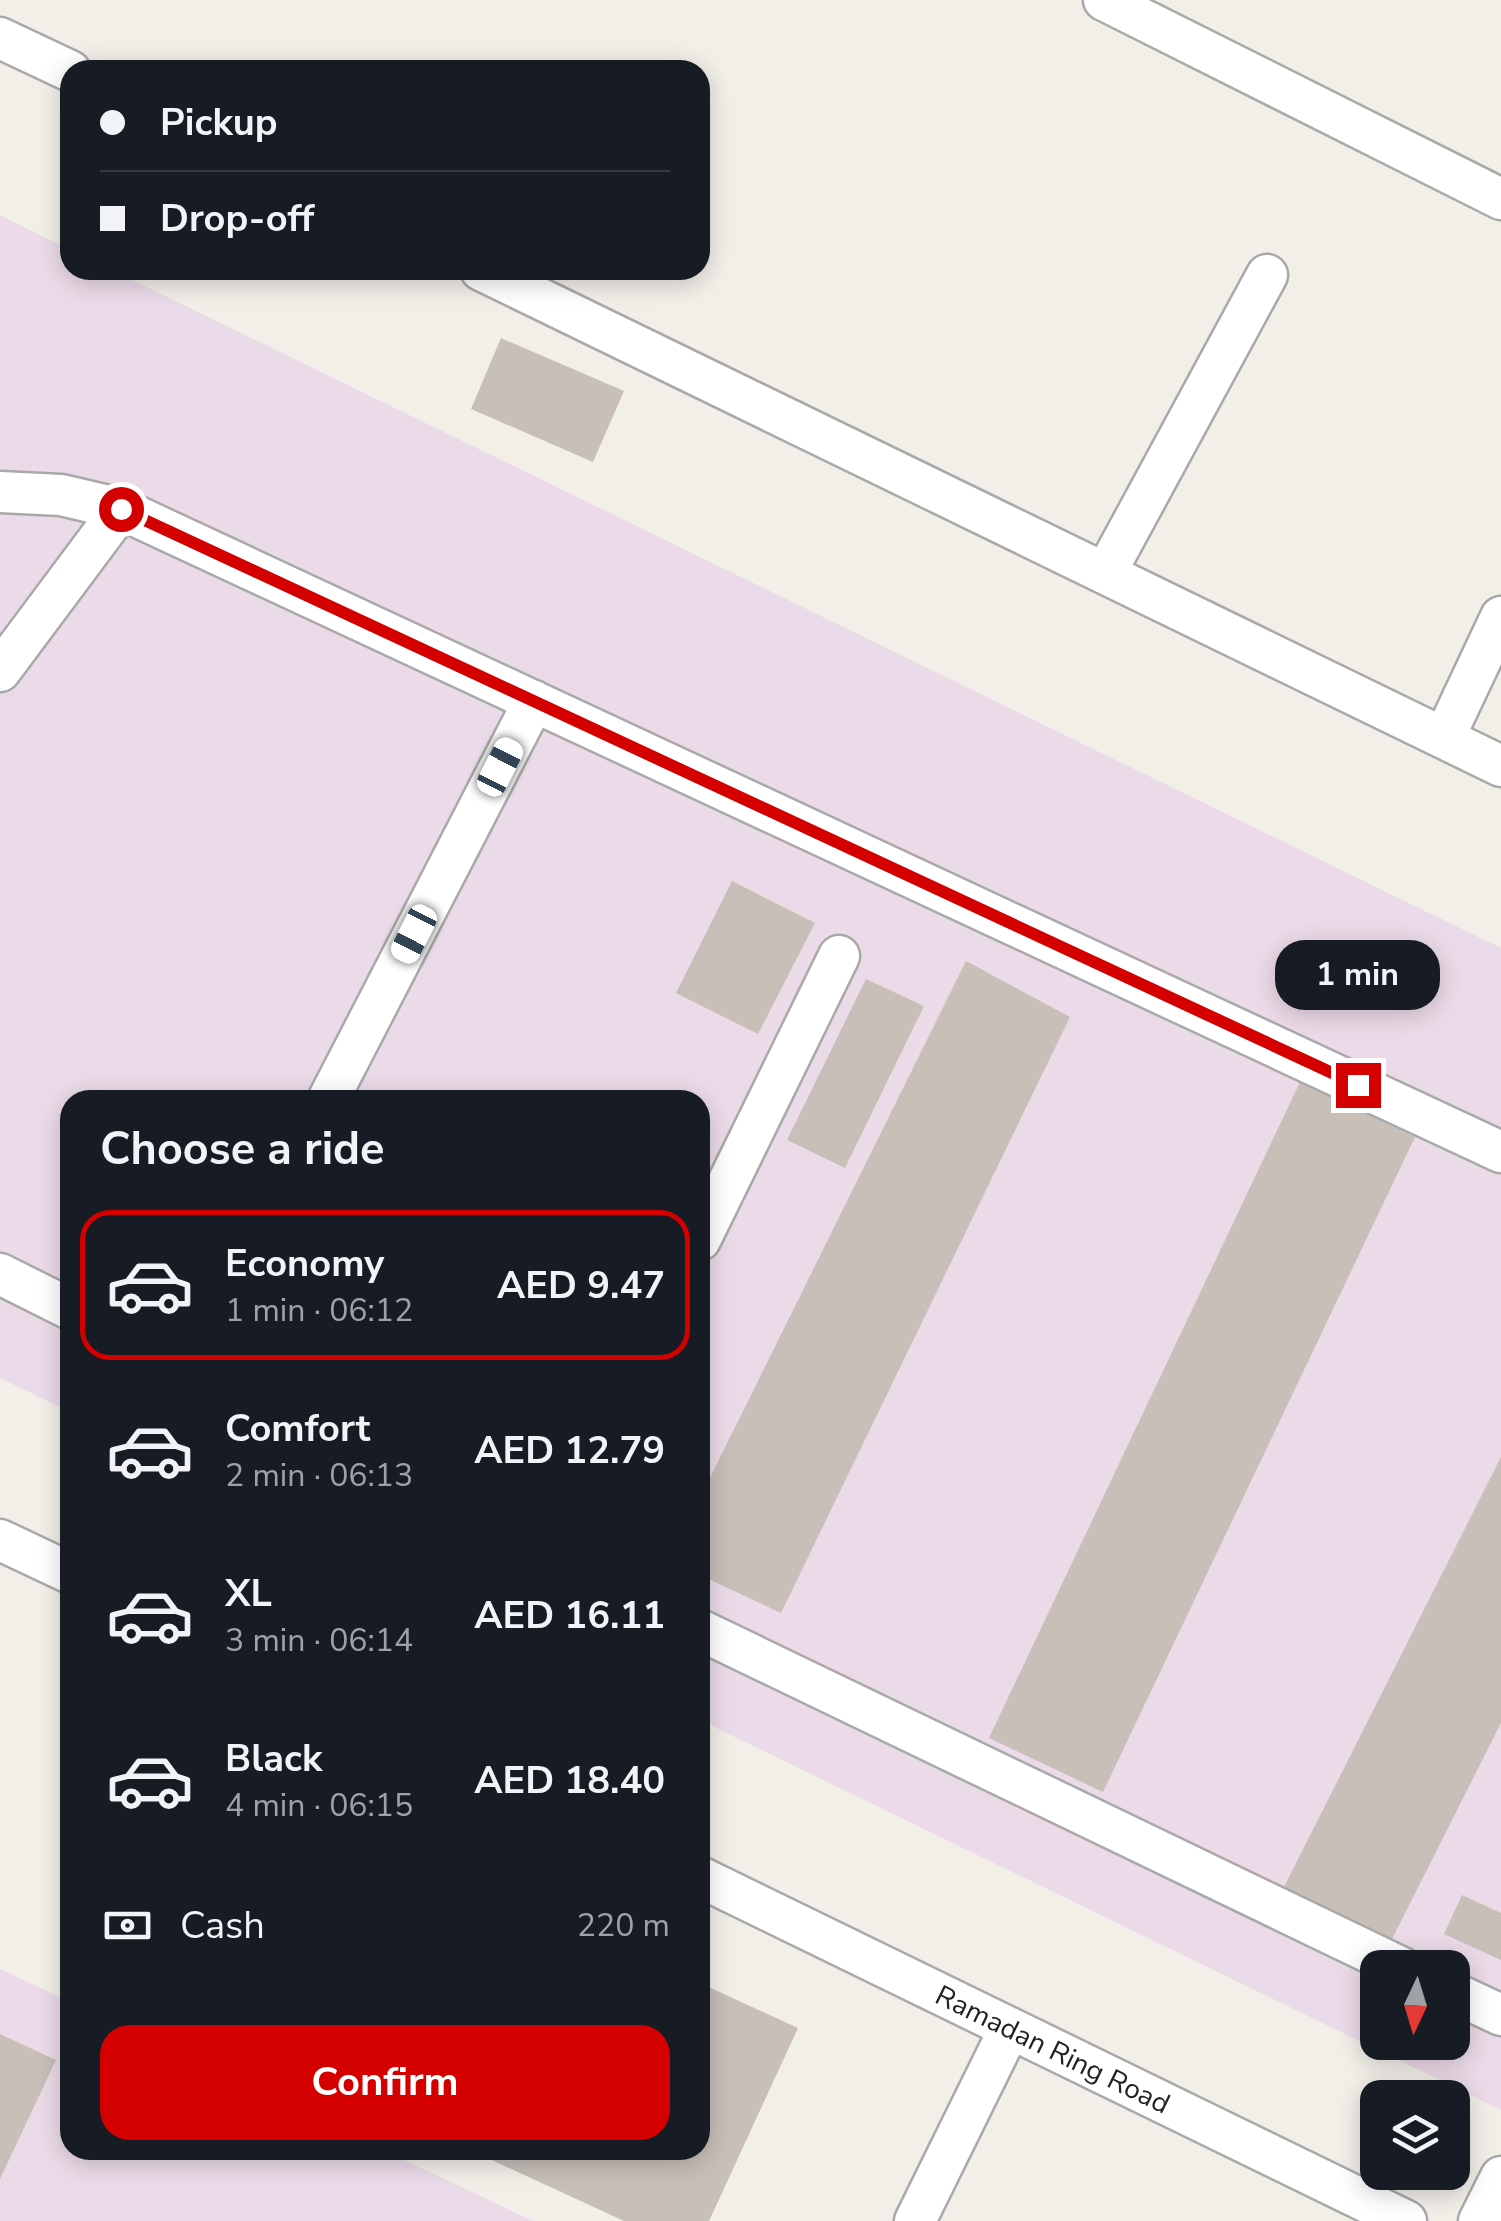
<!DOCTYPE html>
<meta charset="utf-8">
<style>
:root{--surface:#171b24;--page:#20242c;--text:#f1f3f6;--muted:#9ea1a6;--line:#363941;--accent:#d40000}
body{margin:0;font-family:"Nunito Sans",sans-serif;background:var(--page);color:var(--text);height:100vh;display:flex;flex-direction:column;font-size:38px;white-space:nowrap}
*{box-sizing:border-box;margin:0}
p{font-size:32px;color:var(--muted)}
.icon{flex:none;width:55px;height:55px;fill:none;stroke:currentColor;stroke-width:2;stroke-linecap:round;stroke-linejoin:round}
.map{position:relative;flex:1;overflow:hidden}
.sheet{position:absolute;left:60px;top:1090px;width:650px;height:1070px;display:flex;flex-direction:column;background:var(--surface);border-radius:30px;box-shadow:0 5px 25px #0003}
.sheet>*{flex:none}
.top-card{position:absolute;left:60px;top:60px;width:650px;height:220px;border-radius:30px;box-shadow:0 5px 25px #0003;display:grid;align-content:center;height:220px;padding:0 40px;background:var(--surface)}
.needle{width:65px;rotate:184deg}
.tools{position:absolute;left:1360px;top:1950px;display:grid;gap:20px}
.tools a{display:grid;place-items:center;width:110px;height:110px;border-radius:20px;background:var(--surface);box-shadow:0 5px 25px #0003;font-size:50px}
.end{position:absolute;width:45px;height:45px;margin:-22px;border:12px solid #d40000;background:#fff;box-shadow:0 0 0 5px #fff}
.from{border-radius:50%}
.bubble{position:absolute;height:70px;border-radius:30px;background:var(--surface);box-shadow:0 5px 25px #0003;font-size:32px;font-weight:700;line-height:70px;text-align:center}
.car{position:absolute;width:30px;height:60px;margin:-30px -15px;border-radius:12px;box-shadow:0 0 8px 2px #0007;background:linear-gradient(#fff 24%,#345 0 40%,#fff 0 76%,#345 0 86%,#fff 0)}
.top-card b{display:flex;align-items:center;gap:35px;height:95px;font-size:38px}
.top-card b+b{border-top:2px solid var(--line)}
.top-card i{width:25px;height:25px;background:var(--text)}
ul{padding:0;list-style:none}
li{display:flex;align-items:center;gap:30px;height:150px;margin:0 20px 15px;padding:0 20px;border:5px solid transparent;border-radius:30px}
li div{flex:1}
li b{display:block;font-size:38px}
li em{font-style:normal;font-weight:700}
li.current{border-color:var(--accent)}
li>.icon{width:90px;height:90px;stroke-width:1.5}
h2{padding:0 40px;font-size:45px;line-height:120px}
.pay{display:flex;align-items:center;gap:25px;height:110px;padding:0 40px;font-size:38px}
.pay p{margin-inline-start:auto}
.primary-button{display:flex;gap:20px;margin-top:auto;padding:20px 40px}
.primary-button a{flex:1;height:115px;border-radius:30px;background:var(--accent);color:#fff;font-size:40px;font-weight:700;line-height:115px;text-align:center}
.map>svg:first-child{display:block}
.industrial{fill:#ebdbe8;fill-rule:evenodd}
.building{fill:#c7bfb8}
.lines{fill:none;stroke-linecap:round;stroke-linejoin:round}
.minor-casing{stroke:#a9a9a9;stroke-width:45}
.minor{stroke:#fff;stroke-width:40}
.route{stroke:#d40000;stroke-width:12}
.labels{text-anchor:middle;stroke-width:9;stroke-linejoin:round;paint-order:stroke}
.street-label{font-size:28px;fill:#222;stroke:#fff}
</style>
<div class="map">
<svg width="1501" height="2221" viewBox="0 0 1501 2221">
<rect width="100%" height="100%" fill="#f2efe9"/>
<path class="industrial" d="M0,215L70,250V270H112L1501,948V2110L700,1720V1100H70V1412L0,1378ZM1378,1968H1452V2042H1378Z
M0,1969L70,2002V2150H383L533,2221H0Z"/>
<path class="building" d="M501,338L624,391L593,462L471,409Z
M732,881L815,923L758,1034L676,993Z
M966,961L1070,1017L781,1613L700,1575V1498Z
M866,979L924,1006L845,1168L787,1140Z
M1300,1082L1415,1137L1103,1792L989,1738Z
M1501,1457V1723L1388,1947L1281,1893Z
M1462,1895L1501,1913V1960L1444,1934Z
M700,1983L798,2028L709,2221H624L470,2150H700Z
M0,2034L56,2060L0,2179Z"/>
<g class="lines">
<g class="minor-casing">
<path id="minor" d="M1104,0L1501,199
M0,38L70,71
M481,270L1501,766
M0,492L61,495L121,509L1501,1152
M1106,572L1267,275
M0,671L121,509
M1444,738L1501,617
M328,1100L534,701
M700,1240L839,956
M0,1274L70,1309
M0,1540L70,1573
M700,1630L1402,1968
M700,1877L1406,2221
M1452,1992L1501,2015
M915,2221L1010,2028
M1479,2221L1501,2177"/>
</g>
<use href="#minor" class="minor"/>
</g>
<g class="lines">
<path class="route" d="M121,509L1358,1085"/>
</g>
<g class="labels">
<g class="street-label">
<text transform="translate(1053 2049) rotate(26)" y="10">Ramadan Ring Road</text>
</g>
</g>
</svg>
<div class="tools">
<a><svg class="needle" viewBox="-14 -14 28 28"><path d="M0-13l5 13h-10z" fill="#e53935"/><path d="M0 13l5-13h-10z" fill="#9ea1a6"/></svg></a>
<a><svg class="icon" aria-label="layers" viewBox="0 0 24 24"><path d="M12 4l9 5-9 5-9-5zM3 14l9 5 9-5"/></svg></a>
</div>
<i class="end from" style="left:121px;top:509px"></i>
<i class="end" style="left:1358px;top:1085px"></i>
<div class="bubble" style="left:1275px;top:940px;width:165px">1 min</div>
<i class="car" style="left:500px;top:767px;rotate:27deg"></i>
<i class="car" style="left:414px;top:934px;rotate:207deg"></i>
<div class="top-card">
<b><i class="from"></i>Pickup</b>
<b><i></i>Drop-off</b>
</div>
<section class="sheet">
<h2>Choose a ride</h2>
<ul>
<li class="current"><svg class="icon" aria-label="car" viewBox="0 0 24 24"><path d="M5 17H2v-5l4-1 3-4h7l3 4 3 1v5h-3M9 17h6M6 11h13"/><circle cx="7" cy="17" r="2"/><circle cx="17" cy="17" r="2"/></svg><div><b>Economy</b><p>1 min · 06:12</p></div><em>AED 9.47</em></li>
<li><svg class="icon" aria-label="car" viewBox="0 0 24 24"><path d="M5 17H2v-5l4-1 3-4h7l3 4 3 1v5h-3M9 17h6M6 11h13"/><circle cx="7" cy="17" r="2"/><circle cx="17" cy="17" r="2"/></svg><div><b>Comfort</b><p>2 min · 06:13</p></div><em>AED 12.79</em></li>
<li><svg class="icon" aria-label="car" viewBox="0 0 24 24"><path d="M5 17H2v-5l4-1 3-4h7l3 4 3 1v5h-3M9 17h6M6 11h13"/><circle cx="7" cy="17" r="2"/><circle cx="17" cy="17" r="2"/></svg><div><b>XL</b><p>3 min · 06:14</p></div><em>AED 16.11</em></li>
<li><svg class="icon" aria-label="car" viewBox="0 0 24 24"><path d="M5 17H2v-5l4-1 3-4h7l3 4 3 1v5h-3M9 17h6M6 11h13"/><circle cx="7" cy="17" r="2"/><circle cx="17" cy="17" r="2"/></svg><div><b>Black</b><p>4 min · 06:15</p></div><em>AED 18.40</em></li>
</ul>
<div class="pay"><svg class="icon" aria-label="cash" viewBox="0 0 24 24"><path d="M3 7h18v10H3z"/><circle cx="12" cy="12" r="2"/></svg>Cash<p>220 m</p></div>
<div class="primary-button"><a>Confirm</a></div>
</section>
</div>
